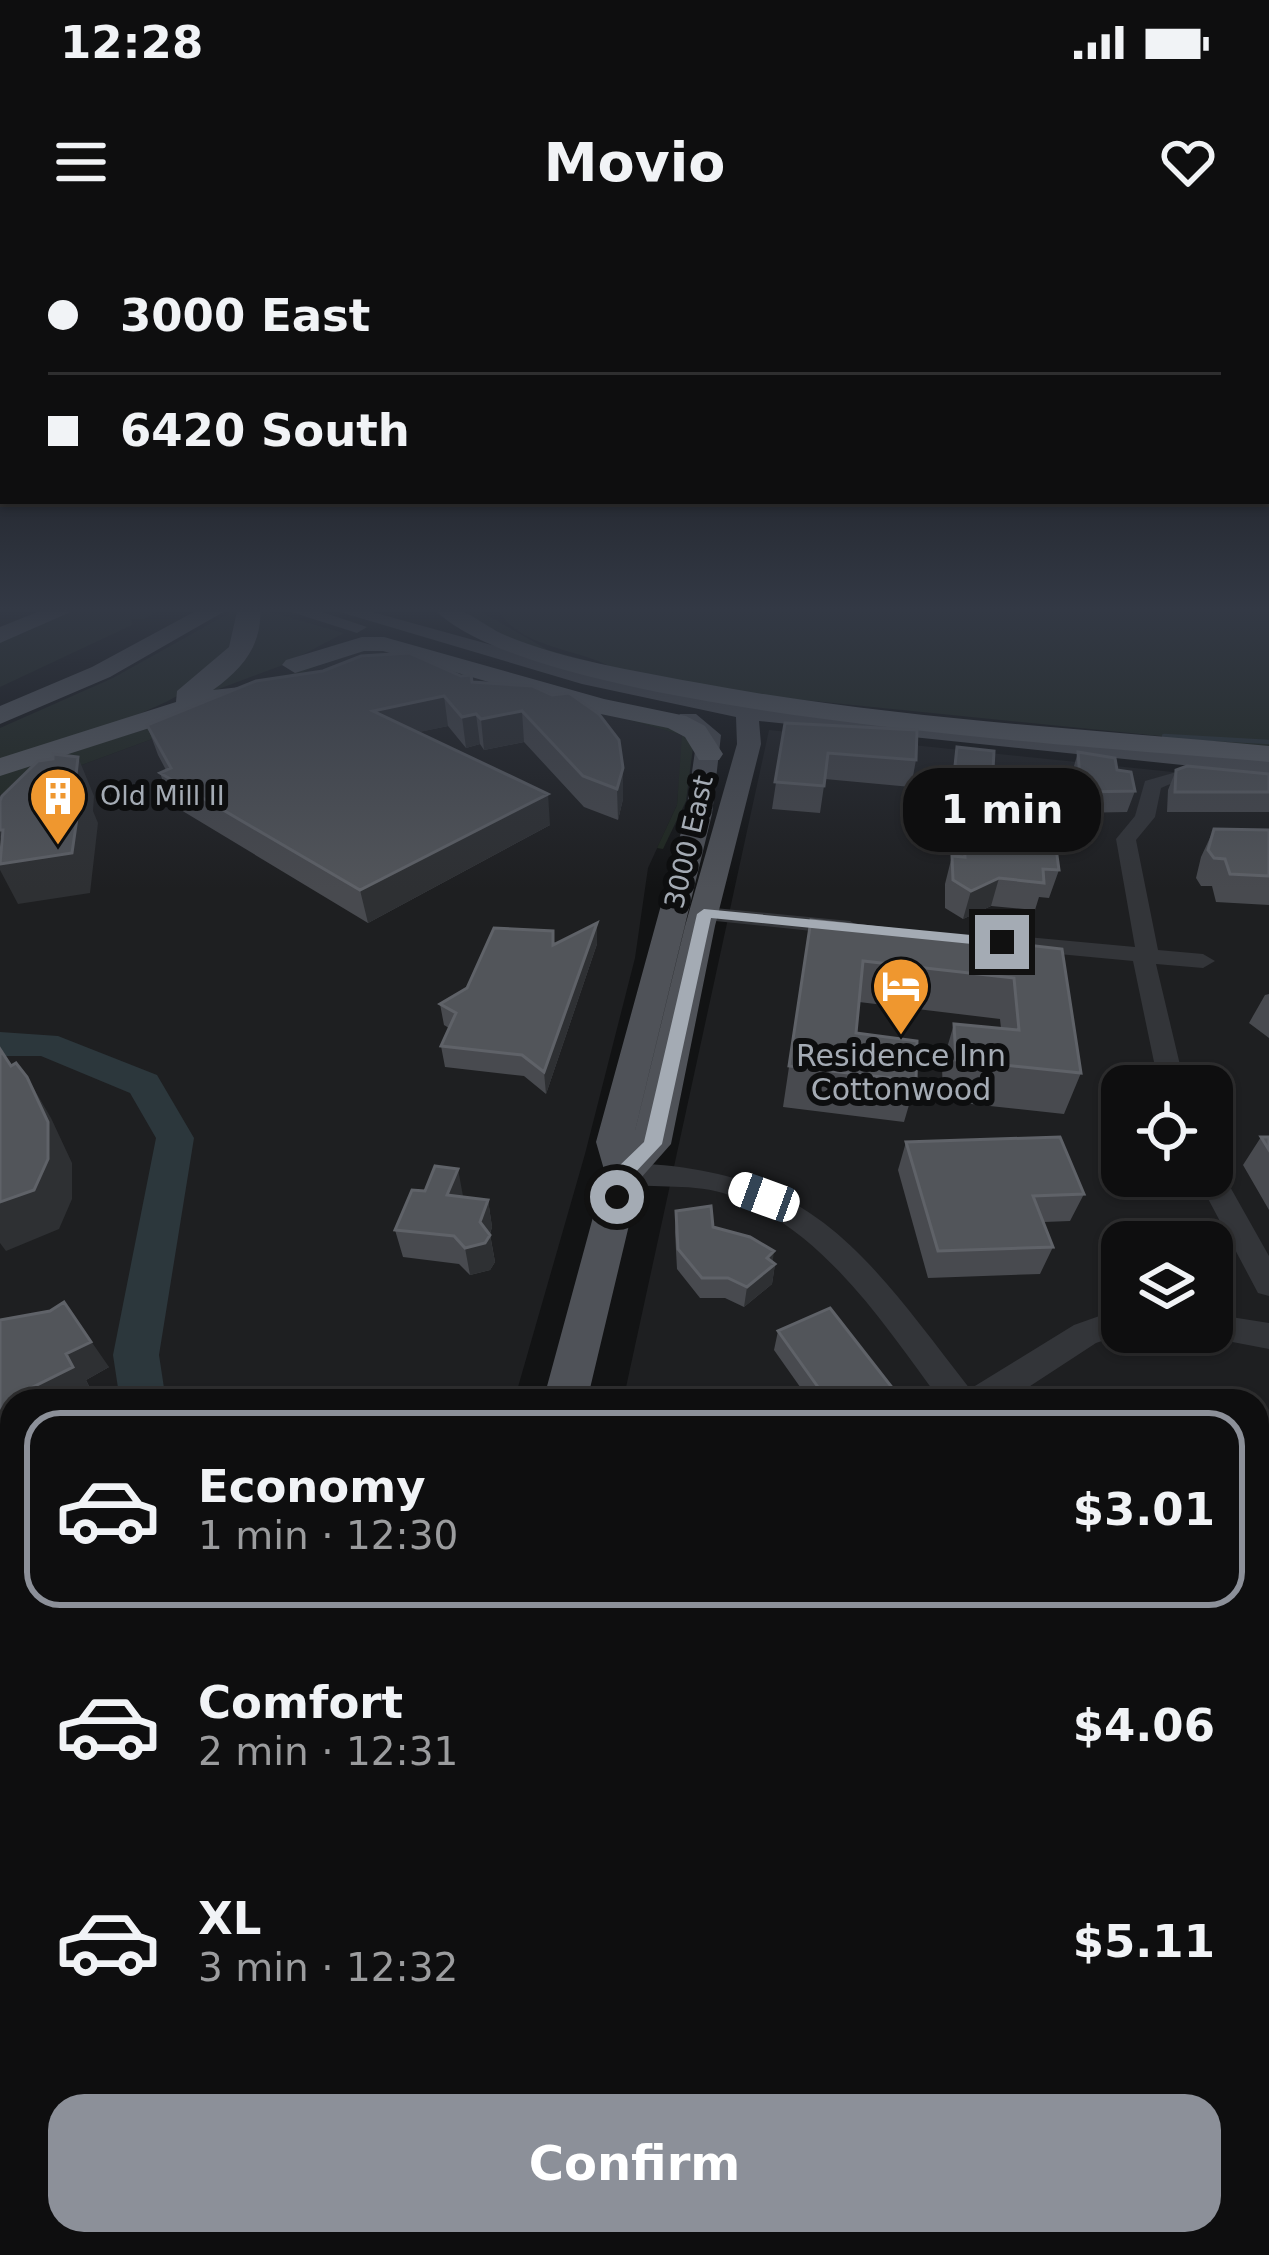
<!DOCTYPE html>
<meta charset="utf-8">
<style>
:root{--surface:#0e0e0f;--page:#171718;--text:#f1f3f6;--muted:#9b9c9e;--line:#2e2e2f;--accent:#8c9099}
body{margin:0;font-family:"DejaVu Sans",sans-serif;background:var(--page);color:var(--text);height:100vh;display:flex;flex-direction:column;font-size:45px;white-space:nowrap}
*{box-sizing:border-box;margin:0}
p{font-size:39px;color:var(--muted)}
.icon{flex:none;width:66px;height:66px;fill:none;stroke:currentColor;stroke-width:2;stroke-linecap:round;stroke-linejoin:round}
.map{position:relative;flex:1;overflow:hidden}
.side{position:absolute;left:0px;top:1149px;width:1269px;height:867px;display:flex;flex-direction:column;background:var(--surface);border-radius:36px 36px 0 0;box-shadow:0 3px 9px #0004,0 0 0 3px var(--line)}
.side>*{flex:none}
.banner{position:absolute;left:0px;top:0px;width:1269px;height:264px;box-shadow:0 3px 9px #0004,0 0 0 3px var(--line);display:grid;align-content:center;height:264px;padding:0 48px;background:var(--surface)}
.tools{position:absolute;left:1101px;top:825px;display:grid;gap:24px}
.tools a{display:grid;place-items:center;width:132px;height:132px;border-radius:24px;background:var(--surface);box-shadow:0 3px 9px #0004,0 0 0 3px var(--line);font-size:60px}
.end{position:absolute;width:54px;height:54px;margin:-27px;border:15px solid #a4abb4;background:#111;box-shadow:0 0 0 6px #111}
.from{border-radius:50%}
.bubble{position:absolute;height:84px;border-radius:36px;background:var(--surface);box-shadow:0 3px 9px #0004,0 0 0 3px var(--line);font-size:39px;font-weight:800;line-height:84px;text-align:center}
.car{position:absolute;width:36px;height:72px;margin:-36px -18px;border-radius:15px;box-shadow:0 0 9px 3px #0007;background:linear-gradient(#fff 24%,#345 0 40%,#fff 0 76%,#345 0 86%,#fff 0)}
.banner b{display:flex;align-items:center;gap:42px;height:114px;font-size:45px}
.banner b+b{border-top:3px solid var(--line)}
.banner i{width:30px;height:30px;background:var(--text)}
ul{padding:21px 0 0;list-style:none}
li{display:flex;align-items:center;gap:36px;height:198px;margin:0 24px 18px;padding:0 24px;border:6px solid transparent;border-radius:36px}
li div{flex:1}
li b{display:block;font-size:45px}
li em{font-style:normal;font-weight:800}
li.active{border-color:var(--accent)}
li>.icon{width:108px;height:108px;stroke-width:1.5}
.button{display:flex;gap:24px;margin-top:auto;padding:24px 48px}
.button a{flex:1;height:138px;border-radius:36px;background:var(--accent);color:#fff;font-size:48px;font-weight:800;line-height:138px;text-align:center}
.status{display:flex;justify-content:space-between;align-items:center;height:84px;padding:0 60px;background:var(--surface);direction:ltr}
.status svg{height:33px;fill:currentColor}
header{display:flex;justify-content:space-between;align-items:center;height:156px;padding:0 48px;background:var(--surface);font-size:54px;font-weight:800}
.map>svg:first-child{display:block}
.built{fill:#1e1f21;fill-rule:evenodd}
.green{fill:#1f271f}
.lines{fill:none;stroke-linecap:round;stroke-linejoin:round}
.stream{stroke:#2c373c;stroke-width:4.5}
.river{fill:#2c373c;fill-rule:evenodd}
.minor{fill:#333539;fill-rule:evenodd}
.major{fill:#4f5258;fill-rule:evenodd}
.highway{fill:#60646a;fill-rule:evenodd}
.wall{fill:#484a4f}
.shaded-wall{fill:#2e3033}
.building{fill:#52555a;stroke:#5f6268;stroke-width:3}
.route{fill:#a4abb4}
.labels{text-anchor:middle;stroke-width:12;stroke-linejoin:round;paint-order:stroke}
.far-poi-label{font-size:27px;fill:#a4abb4;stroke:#0d0e0f;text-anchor:start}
.far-street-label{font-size:27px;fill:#a4abb4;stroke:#0d0e0f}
.poi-label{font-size:30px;fill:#a4abb4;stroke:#0d0e0f}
</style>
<div class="status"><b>12:28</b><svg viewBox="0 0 49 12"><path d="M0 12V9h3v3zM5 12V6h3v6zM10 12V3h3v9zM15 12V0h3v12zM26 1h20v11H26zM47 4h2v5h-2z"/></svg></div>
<header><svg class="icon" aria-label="menu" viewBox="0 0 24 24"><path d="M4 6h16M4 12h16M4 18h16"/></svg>Movio<svg class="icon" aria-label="heart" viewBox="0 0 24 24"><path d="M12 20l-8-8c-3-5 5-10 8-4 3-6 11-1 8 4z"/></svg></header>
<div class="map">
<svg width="1269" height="2015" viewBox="0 0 1269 2015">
<rect width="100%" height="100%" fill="#121314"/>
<path class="built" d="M375,407L683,495L677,565L648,628L635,718L585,914L514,1161H12V1605L0,1602V555L212,477L323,423Z
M769,490L1269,542V1853L1257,1854V1161H623ZM1122,846H1212V936H1122ZM1122,1002H1212V1092H1122Z
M417,2004H860L871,2015H414Z"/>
<path class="green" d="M78,367H166L144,379H131L132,385L0,447V400Z
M240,367L241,394L190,449L166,462L119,483L0,520V488L113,438Z
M454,367H473L548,410L611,427C578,408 516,408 497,367H1269V507L695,449L527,406L458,374Z
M259,369L344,393L283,425L208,453L254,402Z
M373,406L690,493L694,500L686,561L663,609L657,608L677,565L682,495L375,407L323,423L212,477L0,555V534L189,476L342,413Z
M1257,1885L1269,1901V2015H969L957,2004H1257Z"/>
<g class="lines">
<path class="stream" d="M1164,496L1269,502"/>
<path class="river" d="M0,792L58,796L157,835L194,898L159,1115L166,1161H120L113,1115L156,898L130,853L41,816H0Z
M999,2004H1080L1085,2015H1004Z"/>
<path class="minor" d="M1194,527L1269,532V544C1233,540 1195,531 1161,548L1155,577L1136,600L1158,710L1203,714L1215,721L1203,728L1156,724L1185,846H1159L1133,721L994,708L982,701L994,694L1135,707L1116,599L1135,576L1145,541Z
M704,667L850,681L861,688L850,695L696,679V669Z
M623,923C812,927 863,1011 970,1149L1074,1085L1122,1068V1092H1128L1096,1103L1007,1161H941C882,1082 822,986 723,953C687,942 648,951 613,940L609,933L613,926Z
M1212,926L1220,929L1269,1016V1056L1258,1053L1196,936H1212Z
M1212,1074L1269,1083V1109L1201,1096L1199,1092H1212Z
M12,1417V1457L0,1459V1419Z
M0,1469L12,1473V1516L0,1511Z
M1257,1790L1269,1795V1855L1257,1850Z"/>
<path class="major" d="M276,367H307L367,387L357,393Z
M323,367H354L594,433L747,466L1269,520V534L759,481L761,504L715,686L671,904L640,939L587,1161H543L605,933L596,902L686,574L697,497L676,479L680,474H696L721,495L712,574L632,903L685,686L737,504L736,477L582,444Z
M312,2004H380L378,2015H310Z"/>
<path class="highway" d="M50,367H82L0,403V387Z
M203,367H232L110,437L0,484V466L92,427Z
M238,367H260C263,405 242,429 213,450L240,447L244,453L240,459L0,536V518L176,462L177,451L229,407Z
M432,367C470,366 475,382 507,396C566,420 632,430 694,442C883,478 1078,488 1269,506V522C1107,507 531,475 432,367Z
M384,397L604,459L686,476L705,486L723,514L719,520H699L685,497L668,488L591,472L383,411H364L295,433L282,425L286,420L362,397Z"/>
</g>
<path class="wall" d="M472,442L623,528V559L618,580L584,567L524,502L484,510L480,504L466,508L448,486L418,492L550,585L368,683L171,564L160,533L166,530L158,515L147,485Z
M785,483L916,520L911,547L825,539L820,573L772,569Z
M957,507L993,530L989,544L952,540Z
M1078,512L1117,530L1135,551L1127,572L1074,573L1072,533Z
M1176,530L1269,534V572H1167L1168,550Z
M989,583L1041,600L1059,630L1049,658L1039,657L1035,670L991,666L963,679L945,668V644L952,616L958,617L964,593L986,595Z
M1214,589L1269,590V665L1216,662L1212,646H1201L1196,638L1201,617Z
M811,680L1062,709L1081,833L1064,874L943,861L942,825L954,784L1001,788L1000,779L859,762L856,793L916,841L904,882L783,867Z
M554,704H597L546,854L524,836L445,827L441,806L449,788L444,785L440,764Z
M1269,754V798L1249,783L1265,755Z
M1261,897H1269V970L1243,925Z
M906,902L1084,954L1070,981L1044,982L1053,1007L1040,1034L928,1038L898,930Z
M463,957L488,960L492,987L490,994L495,1022L490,1030L470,1035L459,1024L403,1017L395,990Z
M676,971L713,987L775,1024L772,1044L744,1067L725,1058H700L677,1029L675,992Z
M0,1080L109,1127L86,1140L92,1152L12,1161V1201H0Z
M778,1091L890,1161H810L774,1110Z"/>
<path class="shaded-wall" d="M444,456L448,486L378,501L373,471Z
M522,471L524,502L484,510L481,479Z
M476,474L480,504L466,508L462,477Z
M78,517L94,556L93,571L98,583L90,653L18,664L0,630V624L12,622L0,597V590L75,544Z
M623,528V559L618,580L617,549Z
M548,554L550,585L368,683L360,650Z
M999,638L991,666L963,679L971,651Z
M597,683V704L546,854L544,832Z
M27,837L51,878L72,923V959L59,989L6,1011L0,1003V962Z
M458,929L463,956L447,955Z
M488,960L492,987L489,996L490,995L495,1022L490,1030L470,1035L465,1008L480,982Z
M774,1011L772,1027L775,1024L772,1044L744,1067L747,1047L767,1018Z
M64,1062L109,1127L86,1140L92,1152L74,1161H22L19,1154L66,1114Z
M894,1150L890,1161H872Z
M12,1178V1192L3,1183Z
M216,2004H228V2012L216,2015Z"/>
<path class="building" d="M409,413L461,436L471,435L472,442L532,446L552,455L569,453L599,474L619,500L623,528L617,549L583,536L522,471L481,479L476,474L462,477L444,456L373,471L548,554L360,650L160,533L171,528L147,485L256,441L323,431L361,416Z
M785,483L917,490L916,520L828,513L824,546L775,542Z
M957,507L994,511L993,530L955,526Z
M1078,512L1115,518L1117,530L1131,532L1135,551L1081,552Z
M53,514L78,517L75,544L82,543L72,613L0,624L3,590H0V561L2,556L38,521L53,519Z
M1187,526L1269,534V552H1175L1176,530Z
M989,583L1040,588L1041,600L1055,601L1059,630L1043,629L1044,643L999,638L971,651L953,640L952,616L965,617L964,593L990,595Z
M1214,589L1269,590V636L1230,634L1225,619L1214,618L1208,610Z
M811,680L1062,709L1081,833L956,820L954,784L1019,790L1014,738L863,721L856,793L917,801L916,841L789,826Z
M597,683L544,832L522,815L441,806L456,773L440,764L467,748L494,688L553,691V705Z
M0,809L11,826L16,823L27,837L48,882V919L34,950L0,962Z
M1060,897L1084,954L1033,956L1053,1007L938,1011L906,902Z
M1261,897H1269V910Z
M435,926L458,929L447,955L488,960L480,982L490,995L485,1003L465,1008L454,996L395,990L412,950L425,951Z
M711,966L713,987L750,997L774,1011L767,1018L775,1024L747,1047L728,1038H702L678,1009L676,971Z
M64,1062L91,1102L66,1114L73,1127L19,1154L22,1161H12V1178L3,1183L0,1181V1080L50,1071Z
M830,1068L894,1150L872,1161H828L778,1091Z
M12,1681V1771L0,1772V1682Z
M151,2004H216V2015H150Z"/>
<linearGradient id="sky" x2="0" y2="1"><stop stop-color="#0a0a0b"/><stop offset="0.57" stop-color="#333945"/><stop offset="1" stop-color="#333945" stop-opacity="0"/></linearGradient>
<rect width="1269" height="649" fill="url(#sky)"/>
<path class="route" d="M704,669L1002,698L1009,702L1002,707L711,678L662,904L632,936L626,957L617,964L608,957L617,928L644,902L697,674Z"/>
<defs>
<g id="building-pin" transform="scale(3)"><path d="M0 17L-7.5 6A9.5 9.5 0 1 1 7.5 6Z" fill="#ef972f" stroke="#0d0e0f"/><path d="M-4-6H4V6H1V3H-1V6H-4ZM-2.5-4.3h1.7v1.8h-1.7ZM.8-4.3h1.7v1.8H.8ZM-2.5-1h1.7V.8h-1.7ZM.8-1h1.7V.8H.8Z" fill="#fff"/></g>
<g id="hotel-pin" transform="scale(3)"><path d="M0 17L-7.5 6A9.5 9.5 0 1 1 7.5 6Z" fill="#ef972f" stroke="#0d0e0f"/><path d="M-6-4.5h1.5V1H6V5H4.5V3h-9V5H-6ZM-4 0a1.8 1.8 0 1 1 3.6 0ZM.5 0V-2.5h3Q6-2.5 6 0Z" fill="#fff"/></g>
</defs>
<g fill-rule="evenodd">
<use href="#building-pin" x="58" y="556"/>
<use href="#hotel-pin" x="901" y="746"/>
</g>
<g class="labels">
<g class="far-poi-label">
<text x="100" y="565">Old Mill II</text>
</g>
<g class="far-street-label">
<text transform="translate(689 602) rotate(-77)" y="9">3000 East</text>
</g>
<g class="poi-label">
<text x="901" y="826">Residence Inn<tspan x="901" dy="34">Cottonwood</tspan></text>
</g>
</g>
</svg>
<div class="tools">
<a><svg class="icon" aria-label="locate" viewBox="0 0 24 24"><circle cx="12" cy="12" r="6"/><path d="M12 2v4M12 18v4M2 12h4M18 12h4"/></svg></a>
<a><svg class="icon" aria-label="layers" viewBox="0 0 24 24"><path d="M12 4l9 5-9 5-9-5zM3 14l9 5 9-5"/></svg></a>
</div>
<i class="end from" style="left:617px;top:957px"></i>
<i class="end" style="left:1002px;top:702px"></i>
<div class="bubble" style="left:903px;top:528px;width:198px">1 min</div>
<i class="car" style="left:764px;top:957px;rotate:290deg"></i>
<div class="banner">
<b><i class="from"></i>3000 East</b>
<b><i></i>6420 South</b>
</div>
<section class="side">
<ul>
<li class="active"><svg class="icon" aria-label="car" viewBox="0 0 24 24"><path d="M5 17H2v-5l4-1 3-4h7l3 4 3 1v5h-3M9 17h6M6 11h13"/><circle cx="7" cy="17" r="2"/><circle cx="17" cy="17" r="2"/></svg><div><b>Economy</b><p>1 min · 12:30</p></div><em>$3.01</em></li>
<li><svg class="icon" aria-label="car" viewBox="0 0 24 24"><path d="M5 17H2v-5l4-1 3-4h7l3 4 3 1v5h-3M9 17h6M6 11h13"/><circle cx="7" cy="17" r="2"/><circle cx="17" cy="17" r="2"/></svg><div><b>Comfort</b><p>2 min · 12:31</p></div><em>$4.06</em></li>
<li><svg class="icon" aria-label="car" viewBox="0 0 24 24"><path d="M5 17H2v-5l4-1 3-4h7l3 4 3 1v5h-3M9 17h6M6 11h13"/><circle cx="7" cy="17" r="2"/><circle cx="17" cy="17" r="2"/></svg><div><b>XL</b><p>3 min · 12:32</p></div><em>$5.11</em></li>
</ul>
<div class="button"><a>Confirm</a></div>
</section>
</div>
